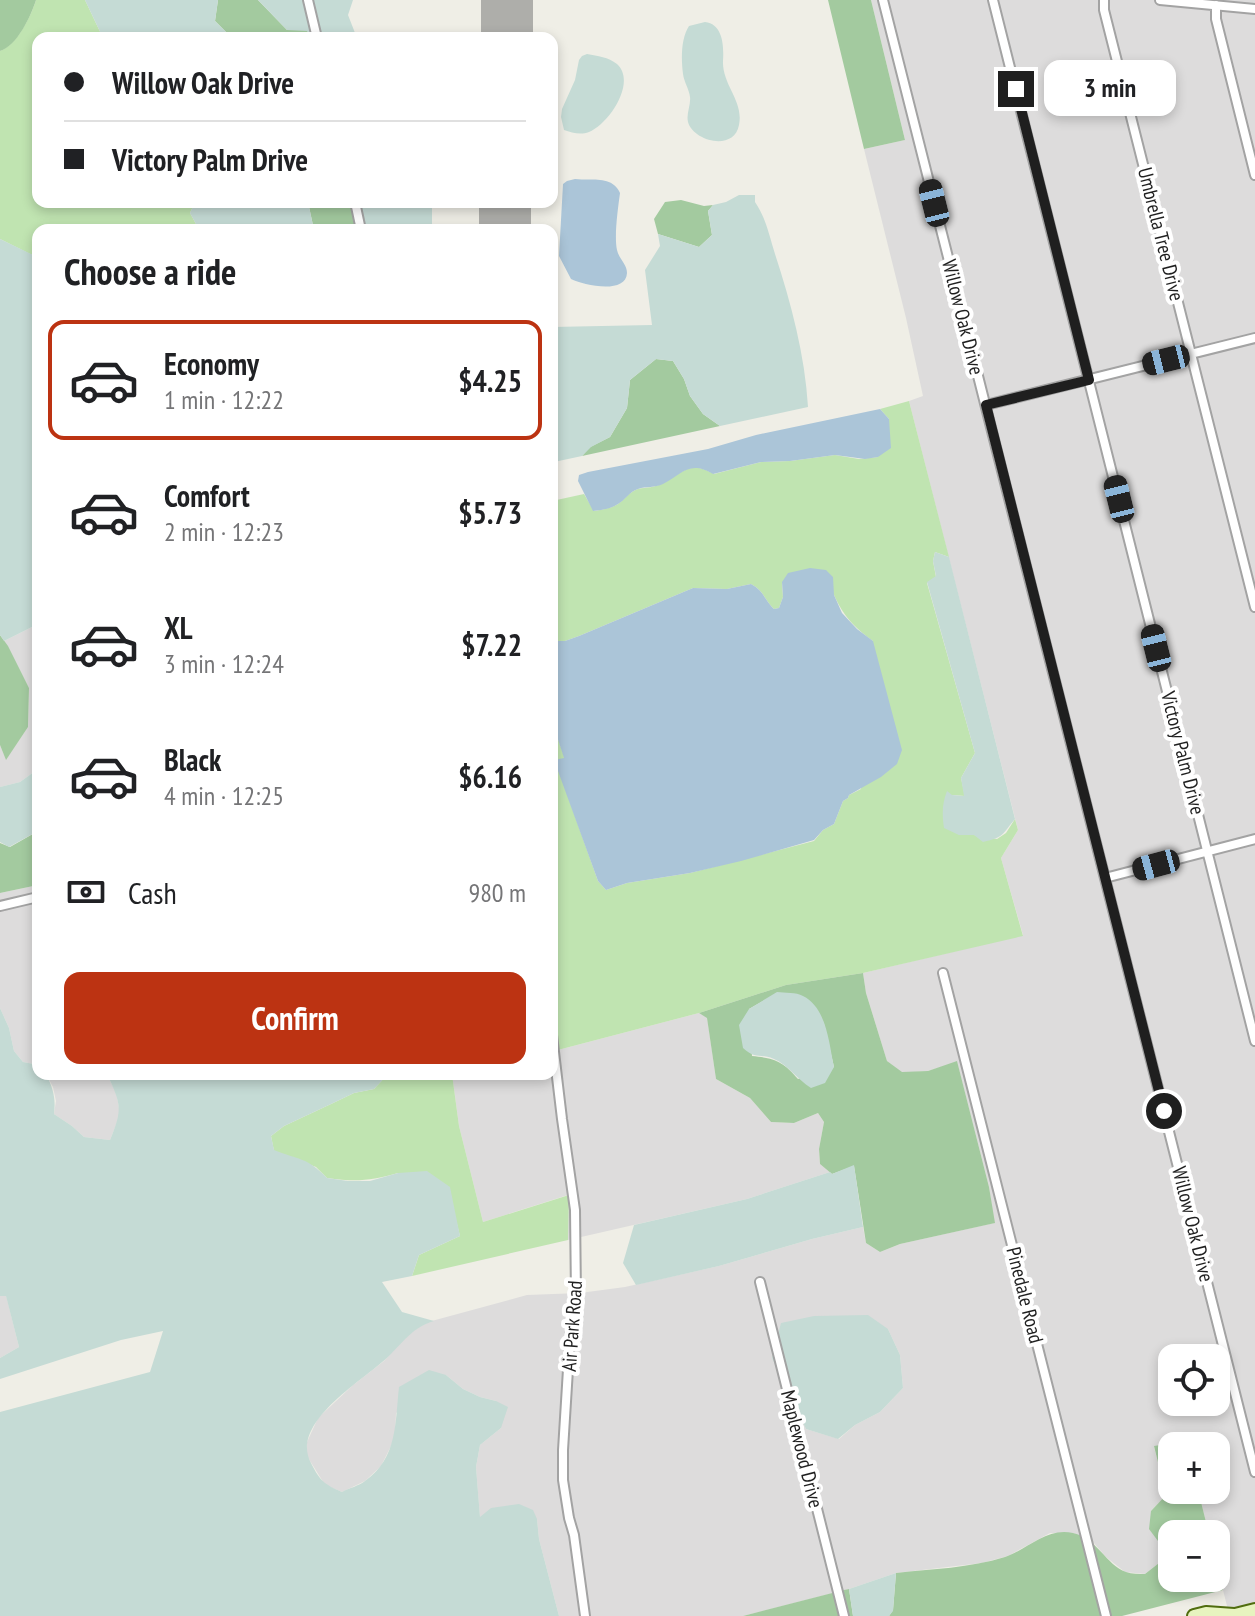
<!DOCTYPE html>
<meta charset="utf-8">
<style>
:root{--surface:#fff;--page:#f2f2f2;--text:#202124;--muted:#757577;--line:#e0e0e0;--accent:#bc3312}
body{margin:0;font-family:"PT Sans Narrow",sans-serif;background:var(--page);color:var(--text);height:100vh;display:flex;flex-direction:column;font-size:30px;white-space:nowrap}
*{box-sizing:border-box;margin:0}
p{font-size:26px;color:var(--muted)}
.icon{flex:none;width:44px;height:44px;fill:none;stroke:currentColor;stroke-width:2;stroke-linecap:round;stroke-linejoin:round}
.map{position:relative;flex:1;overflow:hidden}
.drawer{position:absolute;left:32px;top:224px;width:526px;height:856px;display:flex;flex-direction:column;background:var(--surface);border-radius:16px;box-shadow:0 4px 12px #0003}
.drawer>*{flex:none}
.top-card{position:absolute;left:32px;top:32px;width:526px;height:176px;border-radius:16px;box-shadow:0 4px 12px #0003;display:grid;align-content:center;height:176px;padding:0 32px;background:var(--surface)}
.buttons{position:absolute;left:1158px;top:1344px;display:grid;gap:16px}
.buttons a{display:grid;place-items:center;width:72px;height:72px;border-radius:16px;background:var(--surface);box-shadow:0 4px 12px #0003;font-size:40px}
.end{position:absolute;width:36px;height:36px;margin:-18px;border:10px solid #1f1f1f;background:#fff;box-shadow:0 0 0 4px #fff}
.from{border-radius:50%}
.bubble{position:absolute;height:56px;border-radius:16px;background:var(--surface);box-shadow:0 4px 12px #0003;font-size:26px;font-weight:800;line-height:56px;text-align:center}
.car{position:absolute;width:24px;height:48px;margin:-24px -12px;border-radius:10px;box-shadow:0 0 6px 2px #0007;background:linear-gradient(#222 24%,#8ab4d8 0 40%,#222 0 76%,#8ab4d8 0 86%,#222 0)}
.top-card b{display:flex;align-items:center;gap:28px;height:76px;font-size:30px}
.top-card b+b{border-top:2px solid var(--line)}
.top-card i{width:20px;height:20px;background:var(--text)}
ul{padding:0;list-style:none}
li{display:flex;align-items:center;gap:24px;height:120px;margin:0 16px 12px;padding:0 16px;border:4px solid transparent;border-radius:16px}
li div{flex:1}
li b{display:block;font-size:30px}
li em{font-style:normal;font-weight:800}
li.selected{border-color:var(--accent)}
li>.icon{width:72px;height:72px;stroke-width:1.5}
h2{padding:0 32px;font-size:36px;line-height:96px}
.pay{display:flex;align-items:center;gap:20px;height:88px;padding:0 32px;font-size:30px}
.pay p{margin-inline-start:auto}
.cta{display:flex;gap:16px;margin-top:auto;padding:16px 32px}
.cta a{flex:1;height:92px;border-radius:16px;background:var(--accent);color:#fff;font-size:32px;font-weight:800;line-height:92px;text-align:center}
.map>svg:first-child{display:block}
.residential{fill:#dddcdc;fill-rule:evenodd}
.grass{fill:#c0e4b1}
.forest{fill:#a3ca9f;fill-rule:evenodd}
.wetland{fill:#c5dbd5}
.water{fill:#abc5d8}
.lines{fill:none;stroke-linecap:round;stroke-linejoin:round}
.runway{stroke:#aeaeaa;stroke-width:52}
.street-casing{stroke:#a3a3a3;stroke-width:12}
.secondary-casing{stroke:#506d0f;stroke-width:16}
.street{stroke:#fff;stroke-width:8}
.secondary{stroke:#e7f4bf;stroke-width:12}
.route{stroke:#1f1f1f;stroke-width:10}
.labels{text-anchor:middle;stroke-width:8;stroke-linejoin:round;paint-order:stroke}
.street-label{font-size:20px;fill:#1f1f1f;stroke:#fff}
</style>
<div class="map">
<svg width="1255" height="1616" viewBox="0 0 1255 1616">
<rect width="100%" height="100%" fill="#efeee6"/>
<path class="residential" d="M871,0H1255V1605L1233,1610H1228L1216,1562V1534H1209L1198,1490H1216V1446H1187L1185,1441L1154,1447L1166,1495L1151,1511L1161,1545L1159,1563L1145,1574L1125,1572L1106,1557L1093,1542L1073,1533H1050L1008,1556L982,1563L896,1573L849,1589L743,1616H559L539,1539L537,1519L480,1518L476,1467L480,1445L501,1428L496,1401L480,1397L463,1389L446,1375L396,1413L395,1438L381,1466L365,1481L342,1492L325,1485L307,1456V1442L318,1418L352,1386L384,1361L409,1333L428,1322L527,1295L580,1293L625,1287L719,1266L812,1239L863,1227L866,1243L880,1252L900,1244L994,1223L989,1187L957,1062L928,1071L902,1073L887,1061L866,993L863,973L1023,935L1001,858L1018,830L909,401L923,396L906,318L864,149L905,140ZM888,1329L900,1355L903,1388L880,1412L855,1425L839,1439L806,1429L794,1402ZM1172,1358H1216V1402H1172Z
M38,624V769L20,782L0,787V745L6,759L28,727L29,688L4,641Z
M38,885V1066L34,1064L23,1062L14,1051L9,1028L0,1008V893Z
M699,1013L707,1017L716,1079L750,1098L771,1122L794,1123L818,1113L824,1122L819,1149L820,1164L830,1172L747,1199L568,1240V1195L483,1222L459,1126L452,1074H552V1043L554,1051Z
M46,1074H107L117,1095L120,1115L110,1140L84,1137L72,1126L54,1114L56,1101L53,1087Z
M6,1295L19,1347L0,1358V1296Z"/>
<path class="grass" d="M36,0H85L103,38H38V202H195L190,213L196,224L214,230H38V255H32L0,239V51C17,45 31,16 36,0Z
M909,401L949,557L935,552L933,561L936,577L927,583L975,753L961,778L965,796L952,795L959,835H974L997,839L1006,833L1015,819L1018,830L1001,858L1023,936L863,973L786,985L699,1013L554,1051L552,1043V721L565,759L555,760L598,881L606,890L627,883L690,873L814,841L823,830L834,824L843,801L848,798L849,795L861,789L873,641C854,627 844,617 834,595L782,583L783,597L779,608L774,609C764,599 764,591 751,584L727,589L693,588L579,636L565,641H552V501L584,494L594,511C601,510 612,508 618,504C625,499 629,492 638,489C646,487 655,488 663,483C683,472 690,460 714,474L761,462L790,461L835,455L859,459L878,457L889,419L880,409Z
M388,1074H452L459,1126L483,1222L569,1195L568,1240L412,1276L419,1255L460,1236L455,1216L398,1173C370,1181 356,1182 327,1178L316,1167L274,1151L271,1136L284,1126L331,1104L354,1093L374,1089Z"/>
<path class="forest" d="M0,0H36C31,16 17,46 0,51Z
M218,0H258L287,30H308L310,38H232L215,21Z
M828,0H871L905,140L864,149Z
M681,200L704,206L713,205L708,211L712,235L699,247L658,234L654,219L665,202Z
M308,202H350L357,230H314Z
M656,359L673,361L684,379L690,396L703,414L720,426L582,456L590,447L610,437L627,408L630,380Z
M0,635L8,646L29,688L28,727L6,760L0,745Z
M38,831V885L0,893V843L10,847Z
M863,973L866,993L887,1061L902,1072L928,1071L957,1061L989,1187L995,1223L900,1244L880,1252L866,1243L854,1166L832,1174L820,1164L819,1149L824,1122L818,1113L794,1123L771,1122L750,1098L716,1079L707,1018L699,1013L786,985ZM763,1001L824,1024L834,1067L798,1079C783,1061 774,1058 752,1056L749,1009Z
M1186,1441L1187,1446H1172V1490H1198L1209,1534H1172V1578H1216V1562L1223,1590L1122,1616H889L893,1610L896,1573C932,1569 970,1568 1005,1557C1028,1549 1047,1527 1073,1533C1097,1538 1106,1565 1126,1572C1132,1574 1139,1574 1145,1574L1159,1563L1161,1545L1149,1529L1151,1511L1166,1495L1154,1446Z
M849,1589L853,1616H743L844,1590Z"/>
<path class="wetland" d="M85,0H218L215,21L232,38H103Z
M258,0H353L348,15L357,38H310L307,31L287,30Z
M705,22C723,24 724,46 723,61C722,85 744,101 739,125C734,152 693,141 688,122C686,114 691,105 690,97C689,89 684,82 683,74C681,59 681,38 689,26Z
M587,54C598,56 608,57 617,64C637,82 609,124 589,132C581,135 572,133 564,130L561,117L562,109L575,80L579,60L582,56Z
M739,195H755V202C766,218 769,235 775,254C791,303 805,355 808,407L720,426L703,414L690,396L684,379L673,361L656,359L630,380L627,408L610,437L591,447L582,456L554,462L552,327L652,325L645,270L660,246L658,234L699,247L712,235L708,211L713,205L726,202Z
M195,202H308L314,230L210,229L196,224L190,213Z
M350,202H432V230H357Z
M0,239L31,254L38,255V624L4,641L0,635Z
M935,552L949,557L1015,819C1002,834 1005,837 983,842L974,835H959L944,828C942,814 942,804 947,791L952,795L964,796L961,778L975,753L927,582L936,576L933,561Z
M38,769V831L9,847L0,842V787L20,782Z
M777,992C785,993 796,992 803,996C827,1008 829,1044 834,1067L825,1083L811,1088C797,1079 788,1065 774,1059C760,1053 756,1060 743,1048L739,1025L749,1009Z
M0,1008L9,1028L14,1051L23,1062L34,1064L38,1066V1074H46C53,1088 56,1098 54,1114L72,1126L84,1137L110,1140C123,1109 121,1104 107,1074H388L374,1089L354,1093L331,1104L284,1126L271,1136L274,1150C299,1160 307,1157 327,1178L348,1181H370L398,1173L427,1171L450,1187L460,1236L419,1255L412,1276L382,1282L402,1312L434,1321C409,1328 400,1348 381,1363C357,1384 290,1425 311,1463C320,1481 324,1484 342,1492C349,1488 359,1486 365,1481C398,1458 395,1422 399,1387L429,1370L446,1375L463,1389L480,1397L496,1401L508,1407L501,1428L480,1445L476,1467L480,1517L491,1508L519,1504L533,1510L537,1519L539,1539L559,1616H0V1412L150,1372L163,1331L121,1340L0,1379V1358L19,1347L6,1296H0Z
M854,1165L863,1227L812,1239L719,1266L636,1285L623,1263L634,1225L747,1199L830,1172L832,1174Z
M868,1315L888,1329L900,1355L903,1388L880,1412L855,1425L838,1439L806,1429L772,1358L781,1323L814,1316Z
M896,1573L893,1611L889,1616H853L849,1589Z"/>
<path class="water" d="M575,179C592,181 612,175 620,193C618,208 614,236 617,250C619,259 627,264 627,273C626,295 583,285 571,279L559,256L563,184L567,181Z
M880,409L889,419L891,448L878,457L865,459L835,455L790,461L761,462L713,474C690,460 683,473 663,484C655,488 646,486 638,489C629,492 625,500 618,504C611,509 601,510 593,511L578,481L579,475L588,472L708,449L756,435Z
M810,568L826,570L833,577L834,595L842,613L857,629L873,641L902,750L897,764L881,777L849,795L848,798L843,801L834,824L823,830L814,840L741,861L690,873L627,883L606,890L598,881L554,760L564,758L552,721V641H565L579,636L693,588L727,589L751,584C764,591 764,599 774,609L779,608L783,597L782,582L788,573Z"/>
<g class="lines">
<path class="runway" d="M507,38V0
M505,230V202"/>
<g class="street-casing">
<path id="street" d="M308,0L317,38
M883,0L1255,1472
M993,0L1255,1041
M1104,0V10L1255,607
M1160,0L1255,9
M1216,5V19L1255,175
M355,202L361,230
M986,405L1255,338
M1105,878L1255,839
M0,906L38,897
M943,973L1106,1616
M552,1035L562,1119L575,1210L576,1296L570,1337L563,1450V1480L569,1518L574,1535L585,1616
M760,1282L844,1616"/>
</g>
<g class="secondary-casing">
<path id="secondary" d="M1194,1616L1206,1613L1234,1615
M1231,1616L1255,1610"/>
</g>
<use href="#street" class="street"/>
<use href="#secondary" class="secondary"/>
</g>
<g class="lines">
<path class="route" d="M1016,89L1089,380L986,405L1164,1111"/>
</g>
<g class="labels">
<g class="street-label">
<text transform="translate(1161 234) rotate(76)" y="7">Umbrella Tree Drive</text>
<text transform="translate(963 317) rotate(76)" y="7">Willow Oak Drive</text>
<text transform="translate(1183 753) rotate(76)" y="7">Victory Palm Drive</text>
<text transform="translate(1193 1224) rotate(76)" y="7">Willow Oak Drive</text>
<text transform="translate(1025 1295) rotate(76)" y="7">Pinedale Road</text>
<text transform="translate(572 1326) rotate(-86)" y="7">Air Park Road</text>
<text transform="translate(802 1449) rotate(76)" y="7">Maplewood Drive</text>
</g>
</g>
</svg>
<div class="buttons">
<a><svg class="icon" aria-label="locate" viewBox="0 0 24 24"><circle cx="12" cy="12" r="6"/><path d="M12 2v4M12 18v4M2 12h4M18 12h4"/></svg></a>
<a>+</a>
<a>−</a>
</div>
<i class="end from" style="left:1164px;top:1111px"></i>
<i class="end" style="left:1016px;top:89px"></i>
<div class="bubble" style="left:1044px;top:60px;width:132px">3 min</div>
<i class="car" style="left:934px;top:203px;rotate:346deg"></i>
<i class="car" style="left:1166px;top:360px;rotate:256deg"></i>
<i class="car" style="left:1119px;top:499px;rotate:346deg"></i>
<i class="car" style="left:1156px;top:648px;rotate:346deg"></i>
<i class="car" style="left:1156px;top:865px;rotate:255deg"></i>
<div class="top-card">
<b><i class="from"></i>Willow Oak Drive</b>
<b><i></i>Victory Palm Drive</b>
</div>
<section class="drawer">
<h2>Choose a ride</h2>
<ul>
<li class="selected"><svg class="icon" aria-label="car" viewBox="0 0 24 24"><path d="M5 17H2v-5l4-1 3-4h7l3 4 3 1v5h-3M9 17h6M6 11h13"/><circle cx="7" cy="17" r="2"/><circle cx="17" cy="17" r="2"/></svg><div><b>Economy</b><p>1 min · 12:22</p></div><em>$4.25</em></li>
<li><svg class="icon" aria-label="car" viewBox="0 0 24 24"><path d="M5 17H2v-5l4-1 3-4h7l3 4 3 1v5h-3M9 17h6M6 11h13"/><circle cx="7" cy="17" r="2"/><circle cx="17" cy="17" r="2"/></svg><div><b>Comfort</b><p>2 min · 12:23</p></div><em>$5.73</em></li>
<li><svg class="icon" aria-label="car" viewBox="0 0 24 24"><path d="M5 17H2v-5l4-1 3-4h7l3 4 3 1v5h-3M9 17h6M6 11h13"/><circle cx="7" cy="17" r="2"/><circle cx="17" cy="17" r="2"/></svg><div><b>XL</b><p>3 min · 12:24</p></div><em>$7.22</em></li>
<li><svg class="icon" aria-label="car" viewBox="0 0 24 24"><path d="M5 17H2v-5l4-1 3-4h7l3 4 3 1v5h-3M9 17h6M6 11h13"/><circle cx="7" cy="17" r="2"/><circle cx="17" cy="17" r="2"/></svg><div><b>Black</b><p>4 min · 12:25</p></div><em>$6.16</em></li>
</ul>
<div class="pay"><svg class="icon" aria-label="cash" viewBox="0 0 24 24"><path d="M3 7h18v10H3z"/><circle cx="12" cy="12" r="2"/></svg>Cash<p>980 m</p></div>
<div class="cta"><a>Confirm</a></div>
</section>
</div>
